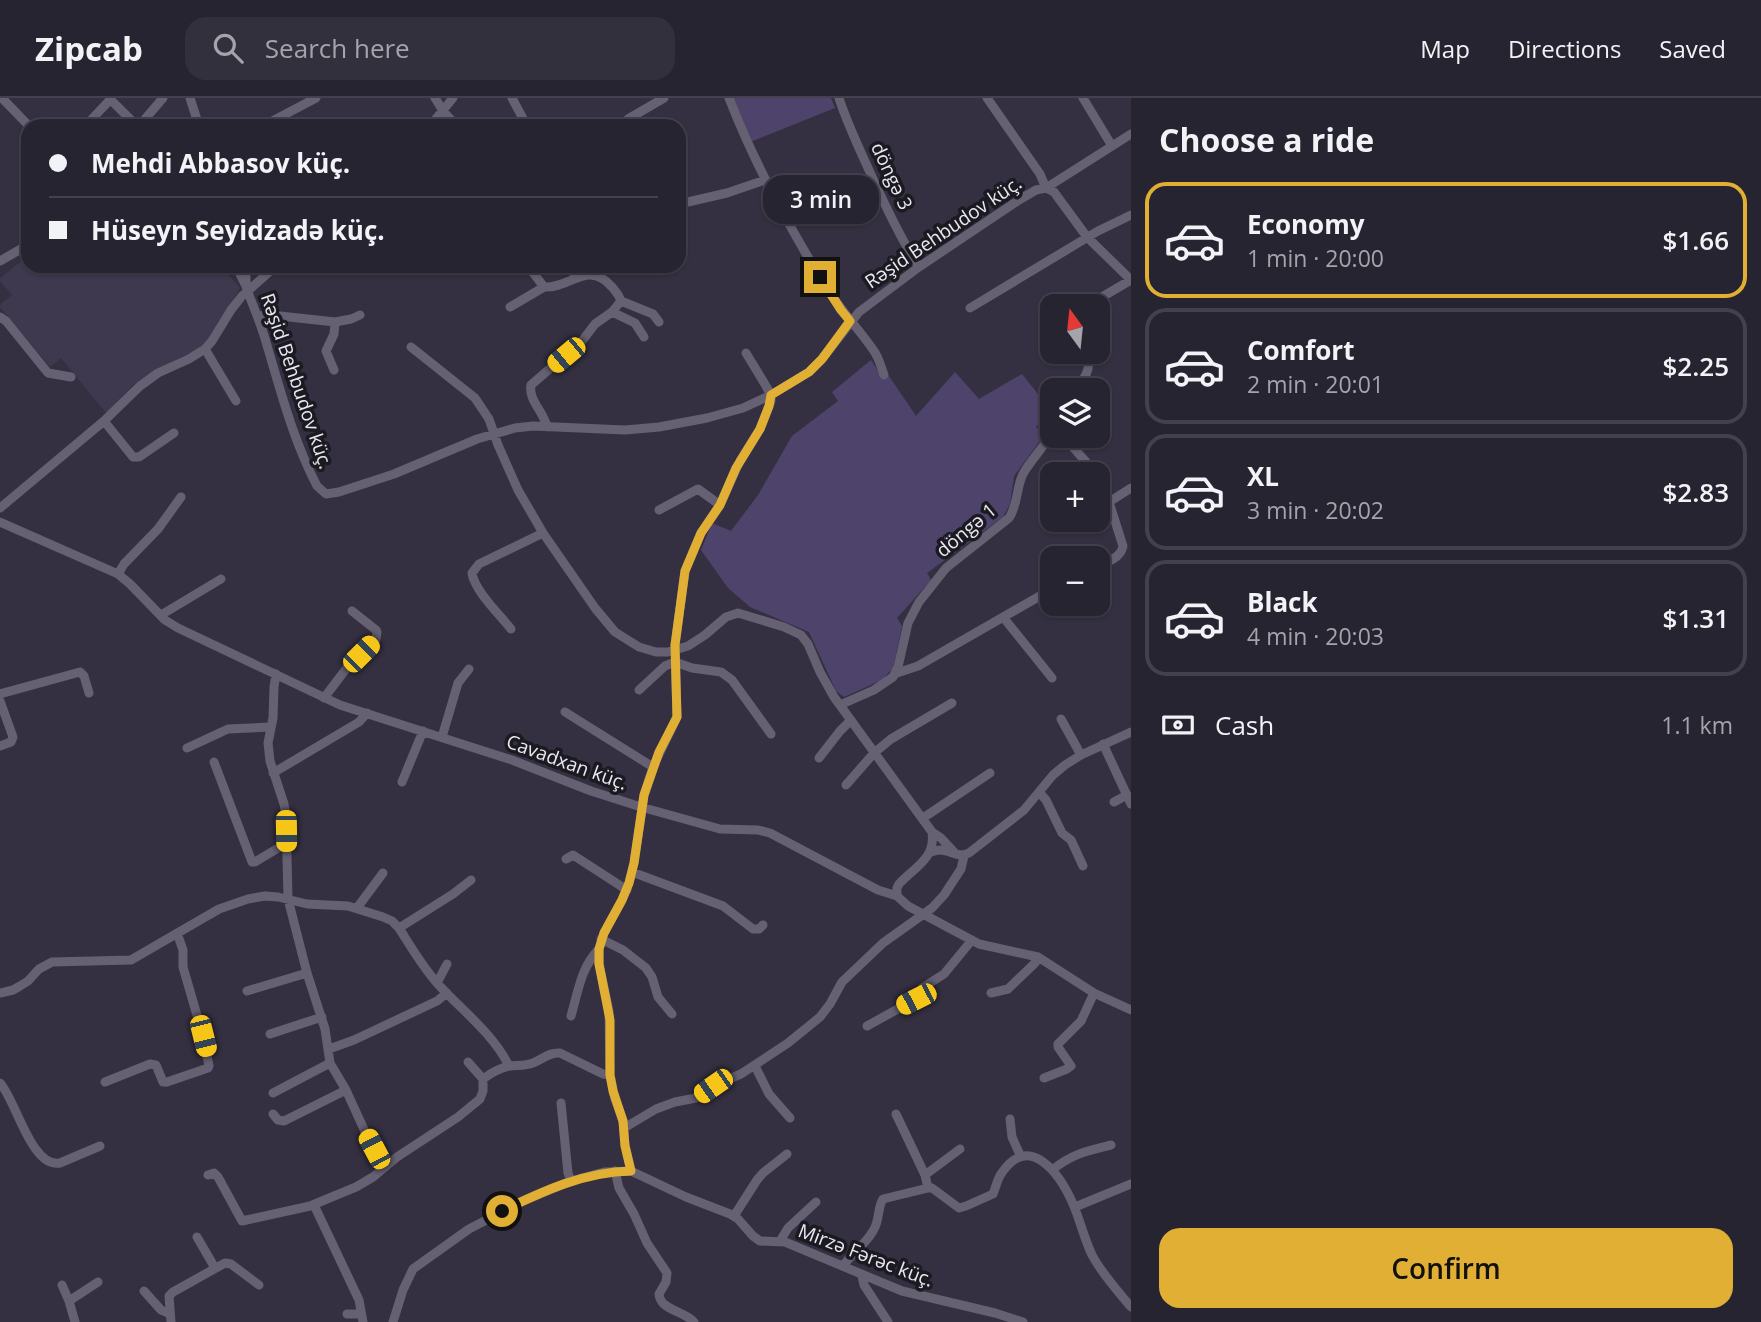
<!DOCTYPE html>
<meta charset="utf-8">
<style>
:root{--surface:#272431;--page:#33303d;--text:#f1f3f6;--muted:#a4a4ab;--line:#43414d;--accent:#e1af34}
body{margin:0;font-family:"Open Sans",sans-serif;background:var(--page);color:var(--text);height:100vh;display:flex;flex-direction:column;font-size:26px;white-space:nowrap}
*{box-sizing:border-box;margin:0}
p{font-size:23px;color:var(--muted)}
.icon{flex:none;width:38px;height:38px;fill:none;stroke:currentColor;stroke-width:2;stroke-linecap:round;stroke-linejoin:round}
.map{position:relative;flex:1;overflow:hidden}
.side{display:flex;flex-direction:column;background:var(--surface);width:630px}
.side>*{flex:none}
.hud{position:absolute;left:21px;top:21px;width:665px;height:154px;border-radius:21px;box-shadow:0 2px 5px #0004,0 0 0 2px var(--line);display:grid;align-content:center;height:154px;padding:0 28px;background:var(--surface)}
.needle{width:46px;rotate:345deg}
.buttons{position:absolute;left:1040px;top:196px;display:grid;gap:14px}
.buttons a{display:grid;place-items:center;width:70px;height:70px;border-radius:14px;background:var(--surface);box-shadow:0 2px 5px #0004,0 0 0 2px var(--line);font-size:35px}
.end{position:absolute;width:32px;height:32px;margin:-16px;border:9px solid #e1af34;background:#111;box-shadow:0 0 0 4px #111}
.from{border-radius:50%}
.bubble{position:absolute;height:49px;border-radius:21px;background:var(--surface);box-shadow:0 2px 5px #0004,0 0 0 2px var(--line);font-size:23px;font-weight:600;line-height:49px;text-align:center}
.car{position:absolute;width:21px;height:42px;margin:-21px -10px;border-radius:9px;box-shadow:0 0 5px 2px #0007;background:linear-gradient(#f5c518 24%,#345 0 40%,#f5c518 0 76%,#345 0 86%,#f5c518 0)}
.hud b{display:flex;align-items:center;gap:24px;height:66px;font-size:26px}
.hud b+b{border-top:2px solid var(--line)}
.hud i{width:18px;height:18px;background:var(--text)}
ul{padding:0;list-style:none}
li{display:flex;align-items:center;gap:21px;height:116px;margin:0 14px 10px;padding:0 14px;border:4px solid var(--line);border-radius:21px}
li div{flex:1}
li b{display:block;font-size:26px}
li em{font-style:normal;font-weight:600}
li.active{border-color:var(--accent)}
li>.icon{width:63px;height:63px;stroke-width:1.5}
h2{padding:0 28px;font-size:32px;line-height:84px}
.pay{display:flex;align-items:center;gap:18px;height:77px;padding:0 28px;font-size:26px}
.pay p{margin-inline-start:auto}
.cta{display:flex;gap:14px;margin-top:auto;padding:14px 28px}
.cta a{flex:1;height:80px;border-radius:21px;background:var(--accent);color:#111;font-size:28px;font-weight:600;line-height:80px;text-align:center}
header{display:flex;align-items:center;gap:42px;box-sizing:border-box;height:98px;padding:0 35px;background:var(--surface);border-bottom:2px solid var(--line)}
header strong{font-size:33px}
nav{display:flex;gap:38px;margin-inline-start:auto;font-size:24px}
.search{width:490px;height:63px;background:var(--page);display:flex;align-items:center;gap:18px;box-sizing:border-box;padding:0 24px;border-radius:21px;color:var(--muted);font-size:26px}
main{display:flex;flex:1;min-height:0}
.map>svg:first-child{display:block}
.built{fill:#3e394f}
.green{fill:#4e446b}
.lines{fill:none;stroke-linecap:round;stroke-linejoin:round}
.minor{stroke:#656173;stroke-width:9}
.route{stroke:#e1af34;stroke-width:9}
.labels{text-anchor:middle;stroke-width:7;stroke-linejoin:round;paint-order:stroke}
.street-label{font-size:19px;fill:#eae8f3;stroke:#1b1a21}
</style>
<header>
<strong>Zipcab</strong>
<div class="search"><svg class="icon" aria-label="search" viewBox="0 0 24 24"><circle cx="10" cy="10" r="6"/><path d="M15 15l6 6"/></svg>Search here</div>
<nav><a>Map</a><a>Directions</a><a>Saved</a></nav>
</header>
<main>
<div class="map">
<svg width="1131" height="1224" viewBox="0 0 1131 1224">
<rect width="100%" height="100%" fill="#343041"/>
<path class="built" d="M28,158V168H221L240,190L212,237L203,247L194,254L160,270L133,287L107,316L61,260L50,269L0,209V207L12,197L0,183V180Z"/>
<path class="green" d="M732,0H831L835,10L750,44Z
M871,262L883,281L889,278L916,318L955,274L979,301L1022,276L1050,311L1036,329L1045,336L1014,378L1010,406L1003,419L927,475L931,482L897,520L902,528L893,570L882,582L844,599L836,593L809,534L750,509L728,490L701,452L712,425L731,433L758,397L792,338L838,303L832,294Z"/>
<g class="lines">
<path class="minor" d="M2,0L29,28
M190,0L199,28
M435,0L443,13L457,28
M512,0L527,28
M729,0C755,67 790,131 828,192C842,214 859,231 874,253C879,260 881,269 884,277
M839,0C848,28 861,54 873,81C887,111 901,141 919,169
M987,0L1040,76L1046,90
M1083,0L1112,48
M628,21L664,0
M90,23L109,3H112L137,28
M139,28L163,0
M263,28L316,0
M430,28L453,0
M1046,90L1054,94L1087,139L1131,182
M679,106L727,95L765,82
M0,163L28,147
M236,168L246,188V168
M528,168L544,189C570,191 588,161 612,189C616,194 619,197 621,203L612,214L595,226L582,243L531,287C528,302 544,314 547,329
M569,168L576,179
M246,188C252,207 261,225 266,244C281,294 293,342 317,388L326,396L339,394L394,376L477,341L515,330L533,328L625,332L659,329L707,320L743,310L771,297L809,274L822,261L859,214L919,169L1019,102L1036,92L1046,90L1131,36
M621,203L653,216L659,224
M1092,208L1102,199L1131,182
M510,209L544,189
M970,210L1098,133L1131,117
M612,214L635,225L644,239
M258,218L271,217L335,224L334,236L326,253L334,272
M0,219L6,223L48,275L71,279
M335,224L351,221L360,217
M411,249L475,300L489,321L498,347L518,392L543,435L595,510L615,534L639,549L656,554H668L688,548L705,537L726,519L738,515L784,529L801,537L808,546L820,574L834,599L932,734C936,760 915,769 899,786L897,790V798
M205,251L236,303
M1074,292C1087,279 1089,273 1090,254
M1097,297L1106,295
M104,323L133,359H139L174,335
M1063,338L1087,365L1094,376
M1097,381L1109,404L1123,448C1121,460 1107,464 1097,468
M1109,404L1131,390
M0,410L104,323L140,288L158,275L189,261L205,251L212,243L231,212L242,198L276,168
M659,412L698,391L720,407
M0,424L118,476L130,486L165,522L178,530L340,607L512,662L591,693L641,709L720,731L758,732L770,735L878,792L897,798L908,808L979,846L1038,859L1094,895L1131,912
M118,476L124,466L158,431L181,399
M161,517L221,481
M1003,519L1052,580
M511,531C500,517 474,492 472,475L479,466L543,435
M897,575L918,568L1052,491
M276,576L274,589L273,620L268,645L270,663L284,706L286,718L288,801L307,875L325,931L330,965L346,992L367,1038L385,1069
M639,592L665,568L675,564L692,570L721,574L732,582L771,636
M0,596L80,574L84,578L89,595
M324,600L346,571L376,541L377,534L376,532L352,513
M0,603L13,639L11,644L0,648
M840,607L874,592L893,579L898,569L908,525L919,504L946,470L1009,420C1018,407 1016,390 1023,376C1031,361 1045,349 1052,333
M565,614L653,669
M1061,621L1081,657
M442,639L458,585L469,571
M1103,646L1131,706
M187,650L228,631L270,629
M819,660L840,633L851,622
M214,664L252,764H255L280,749L287,748
M273,675L359,624L367,615
M402,684L423,633
M846,687L874,655L891,641L952,605
M1039,694L1046,702L1062,735L1071,742L1083,768
M1114,704L1127,697
M923,720L990,675
M932,734L941,740L954,754
M931,754C949,747 955,762 969,755L1024,712L1053,677L1065,667L1081,657L1131,634
M566,761L573,757L627,792
M632,774L723,808L753,831H759L763,827
M357,810L383,775
M399,830L453,796L471,782
M601,841L623,852L646,870L652,879L658,899L672,916
M437,885L447,866
M247,893L307,875
M0,895L13,892L20,888L28,883L39,871L52,864L131,862L219,811L248,801L265,798L278,799L307,806L348,808L383,819L392,823L399,830C411,849 422,868 437,885C462,913 492,934 509,968
M991,895L1008,891L1035,865L1038,859
M571,918C578,894 581,869 599,851
M867,928L916,901L922,890L944,876L972,842
M270,936L322,919
M329,951L354,942L437,903L447,895
M468,964L483,981
M755,968L769,996L790,1020
M1044,980L1067,971L1071,968L1058,949V946L1081,923L1094,895
M105,984L150,966L156,967L163,984H167L208,970L209,968L203,938L183,869V852L177,835
M0,985C16,1002 31,1070 60,1065L100,1048
M273,995L330,965
M561,1005L568,1075L571,1083
M273,1016L278,1022L284,1023L346,992
M896,1016L925,1077L928,1090
M1010,1021L1012,1039L1020,1057
M624,1030L656,1011L675,1004L696,1000L713,988L741,976L788,945L820,919L830,906L842,884L883,845L932,810L944,797L961,771L964,758
M1052,1072C1072,1056 1086,1053 1111,1047
M615,1073L619,1090L634,1116L647,1145L667,1175L666,1184L659,1196C660,1212 684,1213 694,1224
M631,1073L625,1047L623,1023L615,1001L610,977L609,913L599,866V851L604,835L622,802L629,785L634,765L644,697L653,669L677,619L675,547L685,473L701,435L720,407L740,363L760,331L771,303V297L766,288L746,255
M208,1077L214,1075L218,1079L242,1123L310,1108L356,1089L373,1079L397,1059L458,1019L480,1001L483,993V981C491,975 501,970 510,968C518,967 525,968 533,965C543,961 549,954 560,955L603,976L610,977
M925,1077L960,1051
M314,1107L359,1202L363,1224
M1075,1109L1131,1086
M734,1118L757,1082L763,1075L787,1056
M197,1139L215,1170
M780,1143L788,1130L816,1104
M843,1168C852,1155 865,1147 873,1133C880,1123 877,1110 883,1101L928,1090H932L959,1110L966,1108L993,1096C996,1089 997,1082 1001,1076C1029,1033 1060,1076 1073,1106C1080,1122 1084,1140 1092,1157C1102,1176 1117,1192 1131,1209
M862,1178L864,1187L888,1224
M62,1187L69,1203L75,1224
M144,1193L161,1212L170,1216
M69,1203L98,1184
M347,1216H361
M171,1224L169,1198L173,1194L225,1165L231,1166L259,1187
M393,1224L403,1192L413,1171L469,1131L523,1103L571,1083L604,1074L631,1073L686,1099L730,1116L738,1121L753,1138L760,1143L785,1144L902,1193L995,1215L1023,1224"/>
</g>
<g class="lines">
<path class="route" d="M502,1113C543,1093 584,1074 631,1073L625,1048L623,1023L613,993L610,977V922L599,866V851L604,835L622,802L629,785L634,765L644,697L659,654L677,619L675,547L685,473L701,435L720,407L736,370L760,331L769,308L771,297L809,274L822,261L850,223L841,212L820,179"/>
</g>
<g class="labels">
<g class="street-label">
<text transform="translate(892 78) rotate(65)" y="7">döngə 3</text>
<text transform="translate(943 134) rotate(-34)" y="7">Rəşid Behbudov küç.</text>
<text transform="translate(297 283) rotate(71)" y="7">Rəşid Behbudov küç.</text>
<text transform="translate(966 432) rotate(-40)" y="7">döngə 1</text>
<text transform="translate(567 664) rotate(20)" y="7">Cavadxan küç.</text>
<text transform="translate(866 1157) rotate(21)" y="7">Mirzə Fərəc küç.</text>
</g>
</g>
</svg>
<div class="buttons">
<a><svg class="needle" viewBox="-14 -14 28 28"><path d="M0-13l5 13h-10z" fill="#e53935"/><path d="M0 13l5-13h-10z" fill="#a4a4ab"/></svg></a>
<a><svg class="icon" aria-label="layers" viewBox="0 0 24 24"><path d="M12 4l9 5-9 5-9-5zM3 14l9 5 9-5"/></svg></a>
<a>+</a>
<a>−</a>
</div>
<i class="end from" style="left:502px;top:1113px"></i>
<i class="end" style="left:820px;top:179px"></i>
<div class="bubble" style="left:763px;top:77px;width:116px">3 min</div>
<i class="car" style="left:566px;top:257px;rotate:230deg"></i>
<i class="car" style="left:361px;top:556px;rotate:45deg"></i>
<i class="car" style="left:286px;top:733px;rotate:179deg"></i>
<i class="car" style="left:916px;top:901px;rotate:243deg"></i>
<i class="car" style="left:203px;top:938px;rotate:166deg"></i>
<i class="car" style="left:713px;top:988px;rotate:235deg"></i>
<i class="car" style="left:374px;top:1051px;rotate:332deg"></i>
<div class="hud">
<b><i class="from"></i>Mehdi Abbasov küç.</b>
<b><i></i>Hüseyn Seyidzadə küç.</b>
</div>
</div>
<section class="side">
<h2>Choose a ride</h2>
<ul>
<li class="active"><svg class="icon" aria-label="car" viewBox="0 0 24 24"><path d="M5 17H2v-5l4-1 3-4h7l3 4 3 1v5h-3M9 17h6M6 11h13"/><circle cx="7" cy="17" r="2"/><circle cx="17" cy="17" r="2"/></svg><div><b>Economy</b><p>1 min · 20:00</p></div><em>$1.66</em></li>
<li><svg class="icon" aria-label="car" viewBox="0 0 24 24"><path d="M5 17H2v-5l4-1 3-4h7l3 4 3 1v5h-3M9 17h6M6 11h13"/><circle cx="7" cy="17" r="2"/><circle cx="17" cy="17" r="2"/></svg><div><b>Comfort</b><p>2 min · 20:01</p></div><em>$2.25</em></li>
<li><svg class="icon" aria-label="car" viewBox="0 0 24 24"><path d="M5 17H2v-5l4-1 3-4h7l3 4 3 1v5h-3M9 17h6M6 11h13"/><circle cx="7" cy="17" r="2"/><circle cx="17" cy="17" r="2"/></svg><div><b>XL</b><p>3 min · 20:02</p></div><em>$2.83</em></li>
<li><svg class="icon" aria-label="car" viewBox="0 0 24 24"><path d="M5 17H2v-5l4-1 3-4h7l3 4 3 1v5h-3M9 17h6M6 11h13"/><circle cx="7" cy="17" r="2"/><circle cx="17" cy="17" r="2"/></svg><div><b>Black</b><p>4 min · 20:03</p></div><em>$1.31</em></li>
</ul>
<div class="pay"><svg class="icon" aria-label="cash" viewBox="0 0 24 24"><path d="M3 7h18v10H3z"/><circle cx="12" cy="12" r="2"/></svg>Cash<p>1.1 km</p></div>
<div class="cta"><a>Confirm</a></div>
</section>
</main>
